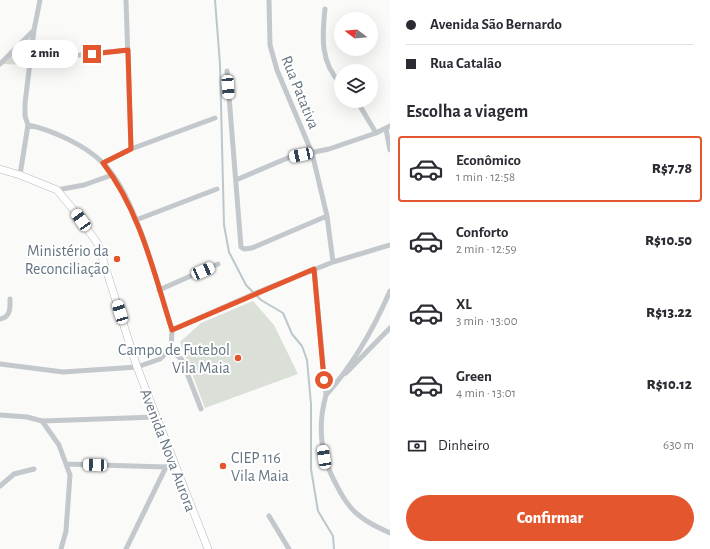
<!DOCTYPE html>
<html lang="pt">
<meta charset="utf-8">
<style>
:root{--surface:#fff;--page:#f2f2f3;--text:#2b2b33;--muted:#7c7c81;--line:#e1e1e2;--accent:#e4572e}
body{margin:0;font-family:"Alegreya Sans",sans-serif;background:var(--page);color:var(--text);height:100vh;display:flex;flex-direction:column;font-size:15px;white-space:nowrap}
*{box-sizing:border-box;margin:0}
p{font-size:13px;color:var(--muted)}
.icon{flex:none;width:22px;height:22px;fill:none;stroke:currentColor;stroke-width:2;stroke-linecap:round;stroke-linejoin:round}
.map{position:relative;flex:1;overflow:hidden}
.details{display:flex;flex-direction:column;background:var(--surface);width:320px}
.details>*{flex:none}
.top-card{display:grid;align-content:center;height:88px;padding:0 16px;background:var(--surface)}
.needle{width:26px;rotate:286deg}
.tools{position:absolute;left:334px;top:12px;display:grid;gap:8px}
.tools a{display:grid;place-items:center;width:44px;height:44px;border-radius:50%;background:var(--surface);box-shadow:0 4px 16px #0002;font-size:20px}
.end{position:absolute;width:18px;height:18px;margin:-9px;border:5px solid #e4572e;background:#fff;box-shadow:0 0 0 2px #fff}
.from{border-radius:50%}
.bubble{position:absolute;height:28px;border-radius:14px;background:var(--surface);box-shadow:0 4px 16px #0002;font-size:13px;font-weight:800;line-height:28px;text-align:center}
.car{position:absolute;width:12px;height:24px;margin:-12px -6px;border-radius:5px;box-shadow:0 0 3px 1px #0007;background:linear-gradient(#fff 24%,#345 0 40%,#fff 0 76%,#345 0 86%,#fff 0)}
.top-card b{display:flex;align-items:center;gap:14px;height:38px;font-size:15px}
.top-card b+b{border-top:1px solid var(--line)}
.top-card i{width:10px;height:10px;background:var(--text)}
ul{padding:0;list-style:none}
li{display:flex;align-items:center;gap:12px;height:66px;margin:0 8px 6px;padding:0 8px;border:2px solid transparent;border-radius:4px}
li div{flex:1}
li b{display:block;font-size:15px}
li em{font-style:normal;font-weight:800}
li.active{border-color:var(--accent)}
li>.icon{width:36px;height:36px;stroke-width:1.5}
h2{padding:0 16px;font-size:18px;line-height:48px}
.pay{display:flex;align-items:center;gap:10px;height:44px;padding:0 16px;font-size:15px}
.pay p{margin-inline-start:auto}
.primary-button{display:flex;gap:8px;margin-top:auto;padding:8px 16px}
.primary-button a{flex:1;height:46px;border-radius:24px;background:var(--accent);color:#fff;font-size:16px;font-weight:800;line-height:46px;text-align:center}
main{display:flex;flex:1;min-height:0}
.map>svg:first-child{display:block}
.green{fill:#dadfd7}
.lines{fill:none;stroke-linecap:round;stroke-linejoin:round}
.stream{stroke:#bbc7cb;stroke-width:2}
.secondary-casing{stroke:#b3babf;stroke-width:8}
.street{stroke:#c3c8cc;stroke-width:5}
.secondary{stroke:#fff;stroke-width:7}
.route{stroke:#e4572e;stroke-width:5}
.poi-dot{fill:#e4572e;stroke:#fff;stroke-width:1.5}
.labels{text-anchor:middle;stroke-width:4;stroke-linejoin:round;paint-order:stroke}
.street-label{font-size:16px;fill:#657683;stroke:#fff}
.poi-label{font-size:16px;fill:#657683;stroke:#fff;text-anchor:end}
</style>
<main>
<div class="map">
<svg width="390" height="549" viewBox="0 0 390 549">
<rect width="100%" height="100%" fill="#fafaf8"/>
<path class="green" d="M32,36L28,65L3,64Z
M253,301L274,325L298,374L205,408L180,342L201,323Z"/>
<g class="lines">
<path class="stream" d="M215,0L220,64L224,225L229,252L246,285L261,300L283,313L292,334L302,346L307,360L311,404V469L318,511L333,536L334,549"/>
<g class="secondary-casing">
<path id="secondary" d="M0,169L20,175L57,190L72,208L98,244L137,367L208,549"/>
</g>
<path class="street" d="M126,0L131,149
M269,0L270,45L277,70L312,153L327,216L333,262
M325,9C322,36 320,63 341,84
M31,57L80,55L128,50
M0,64L34,30
M227,71L241,247L244,249L252,248L327,216
M357,101L376,133
M28,125C52,130 85,145 103,163C136,195 158,286 172,330L171,349L182,360L201,409
M386,129L390,150
M103,163L131,149L215,118
M20,175L28,125L25,116V103L34,30L40,0
M236,180L290,157L329,149L376,133L390,126
M57,190L84,185L112,175
M136,220L217,189
M314,269L326,395C317,427 320,456 337,486C341,494 347,504 354,511C364,521 377,527 390,533
M159,290L218,264
M0,319C11,317 10,308 10,299
M172,330L263,290L333,262L390,245
M0,364L63,372L137,367L160,359L171,349
M346,373L390,328
M326,395C353,365 374,328 390,291
M0,415L27,417L42,421L156,417
M42,421L59,445L70,475L66,531L61,549
M66,464L166,467
M0,486L14,474L34,469
M269,516L289,549
M126,549L166,467L174,462"/>
<use href="#secondary" class="secondary"/>
</g>
<g class="lines">
<path class="route" d="M92,54L128,50L131,149L103,163C140,211 154,273 172,330L314,269L324,380"/>
</g>
<g class="poi-dot">
<circle cx="117" cy="259" r="4"/>
<circle cx="238" cy="358" r="4"/>
<circle cx="223" cy="466" r="4"/>
</g>
<g class="labels">
<g class="street-label">
<text transform="translate(301 92) rotate(68)" y="6">Rua Patativa</text>
<text transform="translate(169 450) rotate(69)" y="6">Avenida Nova Aurora</text>
</g>
<g class="poi-label">
<text x="109" y="256">Ministério da<tspan x="109" dy="18">Reconciliação</tspan></text>
<text x="230" y="355">Campo de Futebol<tspan x="230" dy="18">Vila Maia</tspan></text>
<text x="231" y="463" text-anchor="start">CIEP 116<tspan x="231" dy="18">Vila Maia</tspan></text>
</g>
</g>
</svg>
<div class="tools">
<a><svg class="needle" viewBox="-14 -14 28 28"><path d="M0-13l5 13h-10z" fill="#e53935"/><path d="M0 13l5-13h-10z" fill="#7c7c81"/></svg></a>
<a><svg class="icon" aria-label="layers" viewBox="0 0 24 24"><path d="M12 4l9 5-9 5-9-5zM3 14l9 5 9-5"/></svg></a>
</div>
<i class="end from" style="left:324px;top:380px"></i>
<i class="end" style="left:92px;top:54px"></i>
<div class="bubble" style="left:12px;top:40px;width:66px">2 min</div>
<i class="car" style="left:228px;top:87px;rotate:176deg"></i>
<i class="car" style="left:301px;top:155px;rotate:258deg"></i>
<i class="car" style="left:81px;top:220px;rotate:325deg"></i>
<i class="car" style="left:203px;top:271px;rotate:66deg"></i>
<i class="car" style="left:120px;top:312px;rotate:343deg"></i>
<i class="car" style="left:324px;top:457px;rotate:351deg"></i>
<i class="car" style="left:95px;top:465px;rotate:272deg"></i>
</div>
<section class="details">
<div class="top-card">
<b><i class="from"></i>Avenida São Bernardo</b>
<b><i></i>Rua Catalão</b>
</div>
<h2>Escolha a viagem</h2>
<ul>
<li class="active"><svg class="icon" aria-label="car" viewBox="0 0 24 24"><path d="M5 17H2v-5l4-1 3-4h7l3 4 3 1v5h-3M9 17h6M6 11h13"/><circle cx="7" cy="17" r="2"/><circle cx="17" cy="17" r="2"/></svg><div><b>Econômico</b><p>1 min · 12:58</p></div><em>R$7.78</em></li>
<li><svg class="icon" aria-label="car" viewBox="0 0 24 24"><path d="M5 17H2v-5l4-1 3-4h7l3 4 3 1v5h-3M9 17h6M6 11h13"/><circle cx="7" cy="17" r="2"/><circle cx="17" cy="17" r="2"/></svg><div><b>Conforto</b><p>2 min · 12:59</p></div><em>R$10.50</em></li>
<li><svg class="icon" aria-label="car" viewBox="0 0 24 24"><path d="M5 17H2v-5l4-1 3-4h7l3 4 3 1v5h-3M9 17h6M6 11h13"/><circle cx="7" cy="17" r="2"/><circle cx="17" cy="17" r="2"/></svg><div><b>XL</b><p>3 min · 13:00</p></div><em>R$13.22</em></li>
<li><svg class="icon" aria-label="car" viewBox="0 0 24 24"><path d="M5 17H2v-5l4-1 3-4h7l3 4 3 1v5h-3M9 17h6M6 11h13"/><circle cx="7" cy="17" r="2"/><circle cx="17" cy="17" r="2"/></svg><div><b>Green</b><p>4 min · 13:01</p></div><em>R$10.12</em></li>
</ul>
<div class="pay"><svg class="icon" aria-label="cash" viewBox="0 0 24 24"><path d="M3 7h18v10H3z"/><circle cx="12" cy="12" r="2"/></svg>Dinheiro<p>630 m</p></div>
<div class="primary-button"><a>Confirmar</a></div>
</section>
</main>
